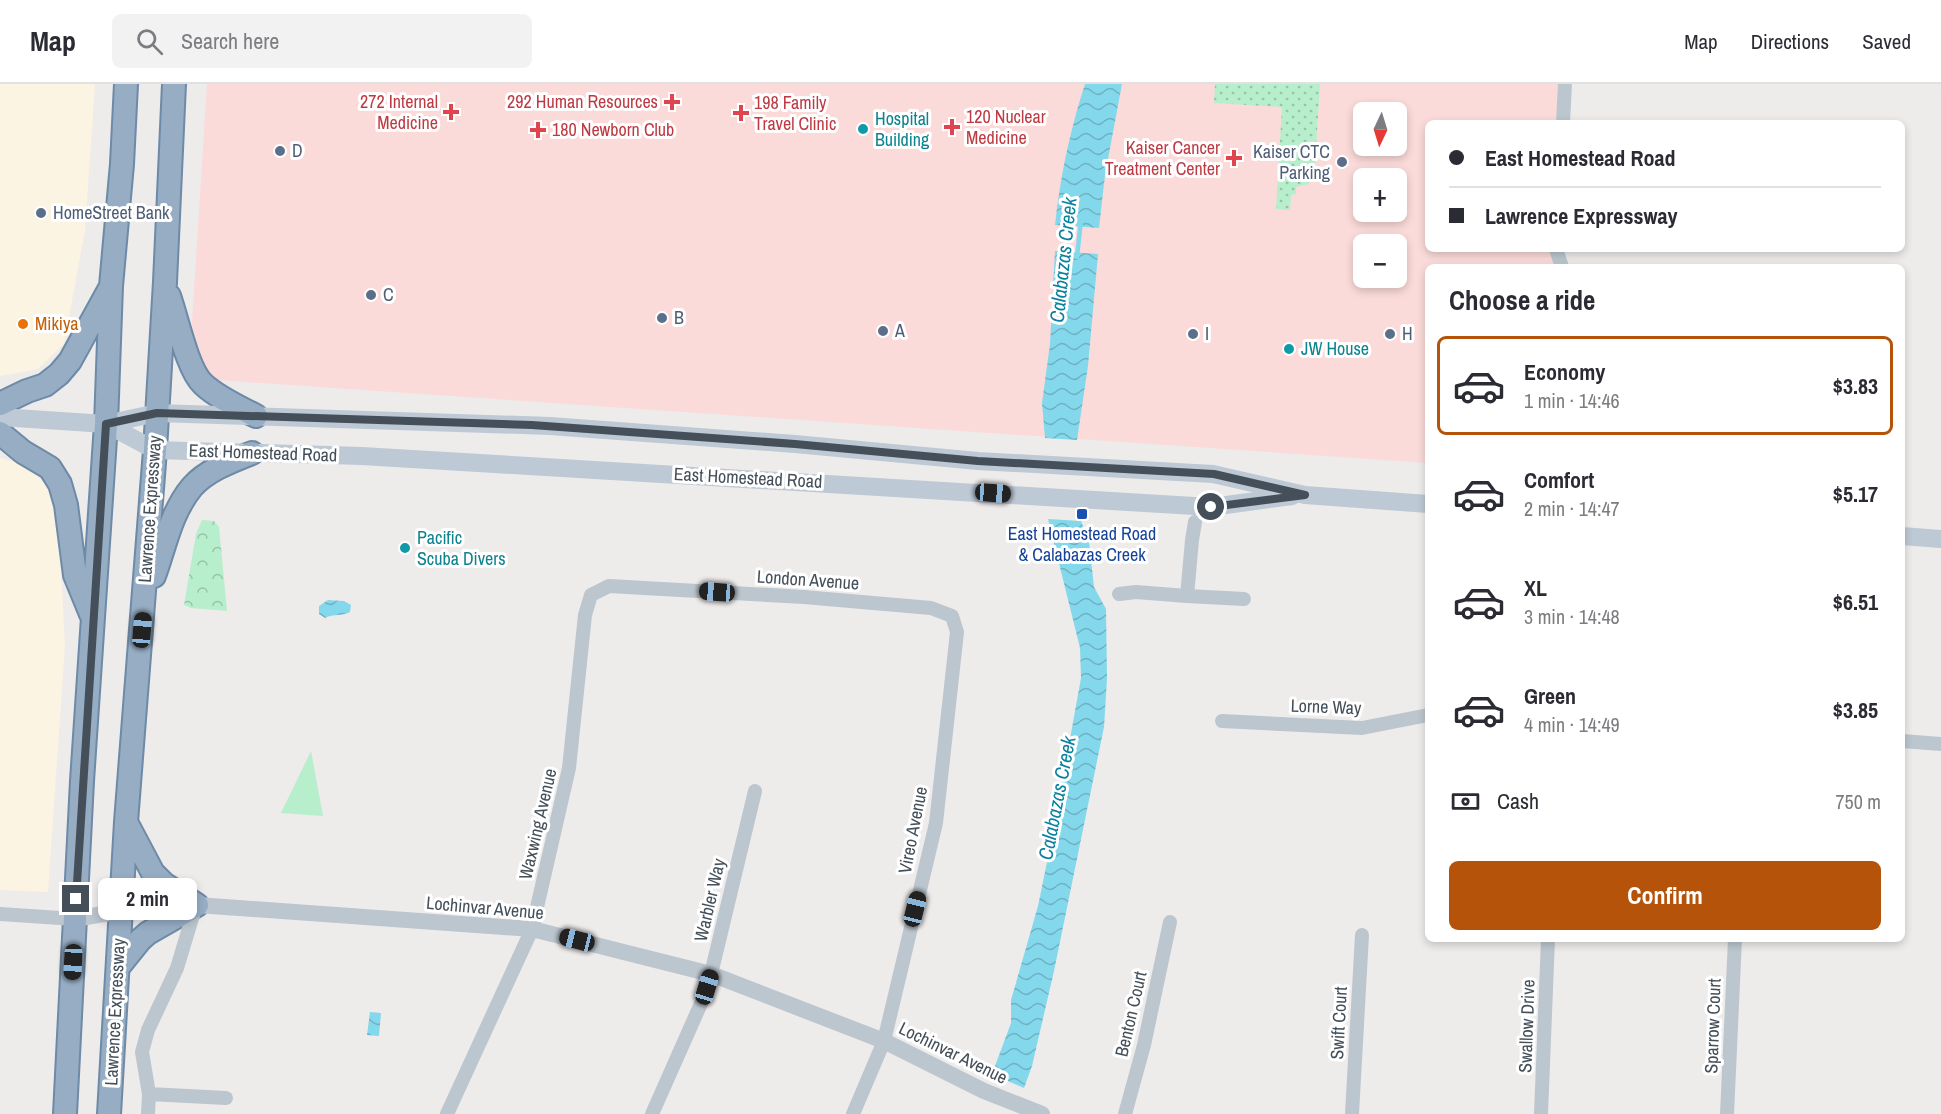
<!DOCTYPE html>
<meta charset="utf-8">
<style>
:root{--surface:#fff;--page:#f2f2f3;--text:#2b2b33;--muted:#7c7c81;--line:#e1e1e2;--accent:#b45309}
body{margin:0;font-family:"Archivo Narrow",sans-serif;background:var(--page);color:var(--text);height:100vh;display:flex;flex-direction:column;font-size:22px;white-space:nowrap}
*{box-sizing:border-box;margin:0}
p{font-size:20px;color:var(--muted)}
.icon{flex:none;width:33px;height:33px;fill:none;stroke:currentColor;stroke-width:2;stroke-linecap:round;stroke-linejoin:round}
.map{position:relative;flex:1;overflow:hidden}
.panel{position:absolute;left:1425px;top:180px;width:480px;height:678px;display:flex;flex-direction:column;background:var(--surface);border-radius:9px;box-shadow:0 3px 9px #0003}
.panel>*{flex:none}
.guide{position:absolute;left:1425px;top:36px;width:480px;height:132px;border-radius:9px;box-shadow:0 3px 9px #0003;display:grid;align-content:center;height:132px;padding:0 24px;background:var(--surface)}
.needle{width:39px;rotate:184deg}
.buttons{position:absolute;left:1353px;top:18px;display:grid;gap:12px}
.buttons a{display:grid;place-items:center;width:54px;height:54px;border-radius:9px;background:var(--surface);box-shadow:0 3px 9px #0003;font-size:30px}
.end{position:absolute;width:27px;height:27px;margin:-14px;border:8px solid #444f59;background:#fff;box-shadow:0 0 0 3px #fff}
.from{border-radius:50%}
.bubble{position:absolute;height:42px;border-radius:9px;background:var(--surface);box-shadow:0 3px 9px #0003;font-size:20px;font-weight:800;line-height:42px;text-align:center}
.car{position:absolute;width:18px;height:36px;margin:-18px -9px;border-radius:8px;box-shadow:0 0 4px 2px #0007;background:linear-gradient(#222 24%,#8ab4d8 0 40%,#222 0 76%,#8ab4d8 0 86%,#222 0)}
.guide b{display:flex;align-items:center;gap:21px;height:57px;font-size:22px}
.guide b+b{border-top:2px solid var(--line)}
.guide i{width:15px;height:15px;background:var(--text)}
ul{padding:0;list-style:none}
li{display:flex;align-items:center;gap:18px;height:99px;margin:0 12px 9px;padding:0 12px;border:3px solid transparent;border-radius:9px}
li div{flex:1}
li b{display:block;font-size:22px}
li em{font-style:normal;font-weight:800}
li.active{border-color:var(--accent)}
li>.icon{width:54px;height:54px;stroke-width:1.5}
h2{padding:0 24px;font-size:27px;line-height:72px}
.pay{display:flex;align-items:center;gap:15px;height:66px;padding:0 24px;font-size:22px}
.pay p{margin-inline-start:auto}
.primary-button{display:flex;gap:12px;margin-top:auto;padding:12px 24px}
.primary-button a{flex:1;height:69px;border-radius:9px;background:var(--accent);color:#fff;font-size:24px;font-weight:800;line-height:69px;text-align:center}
header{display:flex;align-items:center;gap:36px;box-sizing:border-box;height:84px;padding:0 30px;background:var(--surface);border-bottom:2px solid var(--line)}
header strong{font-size:28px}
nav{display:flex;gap:33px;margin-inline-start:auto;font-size:21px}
.search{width:420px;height:54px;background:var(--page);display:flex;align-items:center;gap:15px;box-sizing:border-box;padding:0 21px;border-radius:9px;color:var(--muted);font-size:22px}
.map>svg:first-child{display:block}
.commercial{fill:#fbf4e2}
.medical{fill:#fadbd9;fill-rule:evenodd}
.grass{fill:#b7eecc}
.park{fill:url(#park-crowns)}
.garden{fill:url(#garden-dots)}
.water{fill:url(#water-waves)}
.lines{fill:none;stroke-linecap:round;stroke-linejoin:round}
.stream{stroke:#84d8ec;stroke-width:4.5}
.trunk-casing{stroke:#6d8aa7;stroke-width:26}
.minor{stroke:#bcc6ce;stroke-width:14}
.tertiary{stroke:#bcc6ce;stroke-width:16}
.secondary{stroke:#bdc9d5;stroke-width:18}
.trunk{stroke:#96adc4;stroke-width:22}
.route{stroke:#444f59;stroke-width:8}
.health-dot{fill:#e0444e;stroke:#fff;stroke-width:2}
.culture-dot{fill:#0f9aa8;stroke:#fff;stroke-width:2}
.service-dot{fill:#5c6f8a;stroke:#fff;stroke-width:2}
.food-dot{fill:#e8710a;stroke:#fff;stroke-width:2}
.transit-dot{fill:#1a4fb4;stroke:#fff;stroke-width:2}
.labels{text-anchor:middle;stroke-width:6;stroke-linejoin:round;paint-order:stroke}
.health-label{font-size:18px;fill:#be3a42;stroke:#fff;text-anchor:end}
.culture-label{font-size:18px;fill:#0d838f;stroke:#fff;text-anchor:start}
.service-label{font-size:18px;fill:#4e5e75;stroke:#fff;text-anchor:start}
.food-label{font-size:18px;fill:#c56008;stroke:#fff;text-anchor:start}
.street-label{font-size:18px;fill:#444f59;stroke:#fff}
.transit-label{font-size:18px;fill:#164399;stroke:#fff}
.water-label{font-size:20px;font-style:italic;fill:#0a819e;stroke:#fff}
</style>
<header>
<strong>Map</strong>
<div class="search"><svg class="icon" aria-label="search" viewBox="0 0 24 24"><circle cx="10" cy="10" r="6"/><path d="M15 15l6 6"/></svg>Search here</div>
<nav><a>Map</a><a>Directions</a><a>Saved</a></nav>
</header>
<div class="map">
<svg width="1941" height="1030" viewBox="0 0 1941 1030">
<defs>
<pattern id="park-crowns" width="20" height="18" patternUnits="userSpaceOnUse" patternTransform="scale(1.5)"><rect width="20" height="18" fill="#b7eecc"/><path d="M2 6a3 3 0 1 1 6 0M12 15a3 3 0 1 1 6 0" fill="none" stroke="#96c3a9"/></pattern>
<pattern id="garden-dots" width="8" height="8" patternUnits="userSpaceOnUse" patternTransform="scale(1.5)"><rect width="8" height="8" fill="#b7eecc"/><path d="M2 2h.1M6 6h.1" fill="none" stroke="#96c3a9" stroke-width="1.8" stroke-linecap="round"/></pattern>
<pattern id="water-waves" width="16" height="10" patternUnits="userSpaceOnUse" patternTransform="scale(1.5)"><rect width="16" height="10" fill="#84d8ec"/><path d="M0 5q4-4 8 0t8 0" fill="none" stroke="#6eb2c2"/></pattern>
</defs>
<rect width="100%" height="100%" fill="#eeebeb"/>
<path class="commercial" d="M0,0H95L85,146L64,260L38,285L0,292Z
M0,374L29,382L48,403L58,428L65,561L48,808L0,806Z"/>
<path class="medical" d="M207,0H1570L1568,39H1428V165H1559L1558,183H1428V379L217,296L204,283L191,254ZM1364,28H1396V62H1364ZM1364,94H1396V128H1364ZM1364,160H1396V194H1364Z"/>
<path class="grass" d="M311,667L323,732L281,729Z"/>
<path class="park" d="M202,436L214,437L219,443L227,527L191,524L184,521L196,450Z"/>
<path class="garden" d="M1215,0H1320L1314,95L1308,100L1296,103V110L1291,111L1290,126L1276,125L1282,23L1214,19Z"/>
<path class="water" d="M1085,0H1122L1105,91L1099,144L1055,141C1060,93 1070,46 1085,0Z
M1055,167L1098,170L1088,282L1077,356L1045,354L1042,319L1050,260Z
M1048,435L1081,437L1089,458L1094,503L1106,525L1107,595L1104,643L1054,887L1032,982L1024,1004L992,990L1011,939V916L1038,822L1053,749L1081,594L1080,564Z
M328,516L344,517L351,521L350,528C341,533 334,529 325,534L319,530V522Z
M370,928L381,929L379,952L367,951Z"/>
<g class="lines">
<path class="stream" d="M1077,173L1081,136"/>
<g class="trunk-casing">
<path id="trunk" d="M169,212C177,234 187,285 203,300C218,314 239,323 256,332
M0,320L27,307L45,301L59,290L70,277L109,206
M0,349L23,368L50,384L60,400L66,421L75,491L91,530
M154,492C165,462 171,428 192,403C207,386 232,377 252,369
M119,882L140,856L148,849L197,821L164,800L153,789L126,738
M65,1030L82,697L106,340L111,202L122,80L126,0
M109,1030L126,738L155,366L165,198L174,0"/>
</g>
<path class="minor" d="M1563,39L1565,0
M1556,165L1562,183
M1119,510L1136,508L1187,512L1192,456L1195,438
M1187,512L1244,515
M1222,637L1362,644L1428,631
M1902,657L1941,660
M0,830L75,835
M149,1010L226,1014
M148,1030L149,1010L142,968L148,946L177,884L196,821
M447,1030L532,845L569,684L585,531L591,511L609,502L804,513L931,524L952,532L957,548L936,739L884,957L853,1030
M652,1030L703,915L711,890L755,707
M1125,1030L1144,961L1170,838
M1352,1030L1362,851
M1541,1030L1548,855
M1727,1030L1735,855"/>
<path class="tertiary" d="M75,835L148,822L197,821L532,845L711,890L884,957L984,1007L1042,1030"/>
<path class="secondary" d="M0,333L106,340L157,329L550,342L795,360L978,377L1213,390L1305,411L1428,420
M106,340L155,366L362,372L1211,423L1292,412
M1902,452L1941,455"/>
<use href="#trunk" class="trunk"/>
</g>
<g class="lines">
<path class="route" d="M76,815L106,340L157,329L532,341L795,360L978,377L1214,390L1305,411L1211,423"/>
</g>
<g class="health-dot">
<path d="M669 9h6v6h6v6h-6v6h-6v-6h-6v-6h6z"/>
<path d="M448 19h6v6h6v6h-6v6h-6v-6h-6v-6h6z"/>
<path d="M738 20h6v6h6v6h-6v6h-6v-6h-6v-6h6z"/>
<path d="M949 34h6v6h6v6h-6v6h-6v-6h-6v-6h6z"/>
<path d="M535 37h6v6h6v6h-6v6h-6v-6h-6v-6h6z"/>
<path d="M1231 65h6v6h6v6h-6v6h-6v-6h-6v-6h6z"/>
</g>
<g class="culture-dot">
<circle cx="863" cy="45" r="6"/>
<circle cx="1289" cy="265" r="6"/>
<circle cx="405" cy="464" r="6"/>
</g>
<g class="service-dot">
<circle cx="280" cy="67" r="6"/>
<circle cx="1342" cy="78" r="6"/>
<circle cx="41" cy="129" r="6"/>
<circle cx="371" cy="211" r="6"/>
<circle cx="662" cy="234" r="6"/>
<circle cx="883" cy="247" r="6"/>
<circle cx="1193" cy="250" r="6"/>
<circle cx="1390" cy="250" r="6"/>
</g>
<circle class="food-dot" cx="23" cy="240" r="6"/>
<rect class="transit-dot" x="1076" y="424" width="12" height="12" rx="3"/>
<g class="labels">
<g class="health-label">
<text x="438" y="24">272 Internal<tspan x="438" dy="21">Medicine</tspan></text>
<text x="658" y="24">292 Human Resources</text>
<text x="754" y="25" text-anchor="start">198 Family<tspan x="754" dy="21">Travel Clinic</tspan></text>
<text x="966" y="39" text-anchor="start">120 Nuclear<tspan x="966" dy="21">Medicine</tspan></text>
<text x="552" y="52" text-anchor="start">180 Newborn Club</text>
<text x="1220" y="70">Kaiser Cancer<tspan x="1220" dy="21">Treatment Center</tspan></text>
</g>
<g class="culture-label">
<text x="875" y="41">Hospital<tspan x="875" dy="21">Building</tspan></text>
<text x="1301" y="271">JW House</text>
<text x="417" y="460">Pacific<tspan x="417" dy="21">Scuba Divers</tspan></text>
</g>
<g class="service-label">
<text x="292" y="73">D</text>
<text x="1330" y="74" text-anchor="end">Kaiser CTC<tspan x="1330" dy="21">Parking</tspan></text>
<text x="53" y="135">HomeStreet Bank</text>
<text x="383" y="217">C</text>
<text x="674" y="240">B</text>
<text x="895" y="253">A</text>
<text x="1205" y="256">I</text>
<text x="1402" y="256">H</text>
</g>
<g class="food-label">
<text x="35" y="246">Mikiya</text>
</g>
<g class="street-label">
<text transform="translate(263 369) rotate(2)" y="6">East Homestead Road</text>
<text transform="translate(748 394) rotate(3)" y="6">East Homestead Road</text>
<text transform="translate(150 425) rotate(-86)" y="6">Lawrence Expressway</text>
<text transform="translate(808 496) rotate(4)" y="6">London Avenue</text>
<text transform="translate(1326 623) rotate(2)" y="6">Lorne Way</text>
<text transform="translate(538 740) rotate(-77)" y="6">Waxwing Avenue</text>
<text transform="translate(913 746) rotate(-79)" y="6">Vireo Avenue</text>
<text transform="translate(710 816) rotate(-77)" y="6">Warbler Way</text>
<text transform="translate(485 824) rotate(5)" y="6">Lochinvar Avenue</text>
<text transform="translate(115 928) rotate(-87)" y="6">Lawrence Expressway</text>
<text transform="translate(1131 930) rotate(-77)" y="6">Benton Court</text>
<text transform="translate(1339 939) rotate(-87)" y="6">Swift Court</text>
<text transform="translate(1527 942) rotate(-88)" y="6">Swallow Drive</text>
<text transform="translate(1713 942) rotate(-88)" y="6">Sparrow Court</text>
<text transform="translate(953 969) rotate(26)" y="6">Lochinvar Avenue</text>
</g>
<g class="transit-label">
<text x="1082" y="456">East Homestead Road<tspan x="1082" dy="21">&amp; Calabazas Creek</tspan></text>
</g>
<g class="water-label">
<text transform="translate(1063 176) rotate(-84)" y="7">Calabazas Creek</text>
<text transform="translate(1057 714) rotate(-79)" y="7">Calabazas Creek</text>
</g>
</g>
</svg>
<div class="buttons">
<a><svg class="needle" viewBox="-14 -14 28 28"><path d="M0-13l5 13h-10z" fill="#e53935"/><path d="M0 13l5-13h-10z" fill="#7c7c81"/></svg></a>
<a>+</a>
<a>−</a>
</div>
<i class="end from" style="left:1211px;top:423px"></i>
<i class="end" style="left:76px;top:815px"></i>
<div class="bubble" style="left:98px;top:794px;width:99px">2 min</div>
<i class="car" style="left:993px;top:409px;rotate:94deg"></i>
<i class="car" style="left:717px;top:508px;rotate:274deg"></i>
<i class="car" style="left:142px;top:546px;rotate:5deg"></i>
<i class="car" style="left:915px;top:825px;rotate:14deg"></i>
<i class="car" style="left:577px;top:856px;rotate:284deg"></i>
<i class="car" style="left:73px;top:878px;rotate:183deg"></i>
<i class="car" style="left:707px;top:903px;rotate:17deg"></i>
<div class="guide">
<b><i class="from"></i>East Homestead Road</b>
<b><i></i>Lawrence Expressway</b>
</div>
<section class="panel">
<h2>Choose a ride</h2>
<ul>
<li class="active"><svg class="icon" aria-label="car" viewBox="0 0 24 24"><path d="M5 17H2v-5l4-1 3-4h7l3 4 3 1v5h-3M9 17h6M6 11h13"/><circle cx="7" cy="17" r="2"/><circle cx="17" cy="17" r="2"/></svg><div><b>Economy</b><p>1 min · 14:46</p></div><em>$3.83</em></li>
<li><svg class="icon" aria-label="car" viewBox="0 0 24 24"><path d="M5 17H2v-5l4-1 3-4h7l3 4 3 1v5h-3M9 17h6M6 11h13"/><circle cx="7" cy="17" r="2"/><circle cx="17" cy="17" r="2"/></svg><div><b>Comfort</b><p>2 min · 14:47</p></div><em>$5.17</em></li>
<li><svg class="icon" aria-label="car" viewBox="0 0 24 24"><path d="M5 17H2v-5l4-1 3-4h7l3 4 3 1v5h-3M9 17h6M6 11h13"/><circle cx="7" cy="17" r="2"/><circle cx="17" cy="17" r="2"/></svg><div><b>XL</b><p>3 min · 14:48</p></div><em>$6.51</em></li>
<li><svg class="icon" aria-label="car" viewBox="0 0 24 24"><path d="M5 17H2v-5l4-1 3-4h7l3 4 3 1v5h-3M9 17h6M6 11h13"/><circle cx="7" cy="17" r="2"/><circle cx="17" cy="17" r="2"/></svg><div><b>Green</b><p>4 min · 14:49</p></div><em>$3.85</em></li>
</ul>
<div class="pay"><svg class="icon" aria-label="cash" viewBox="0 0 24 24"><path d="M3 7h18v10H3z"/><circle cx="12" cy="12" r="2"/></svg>Cash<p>750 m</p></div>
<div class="primary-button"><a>Confirm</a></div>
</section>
</div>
